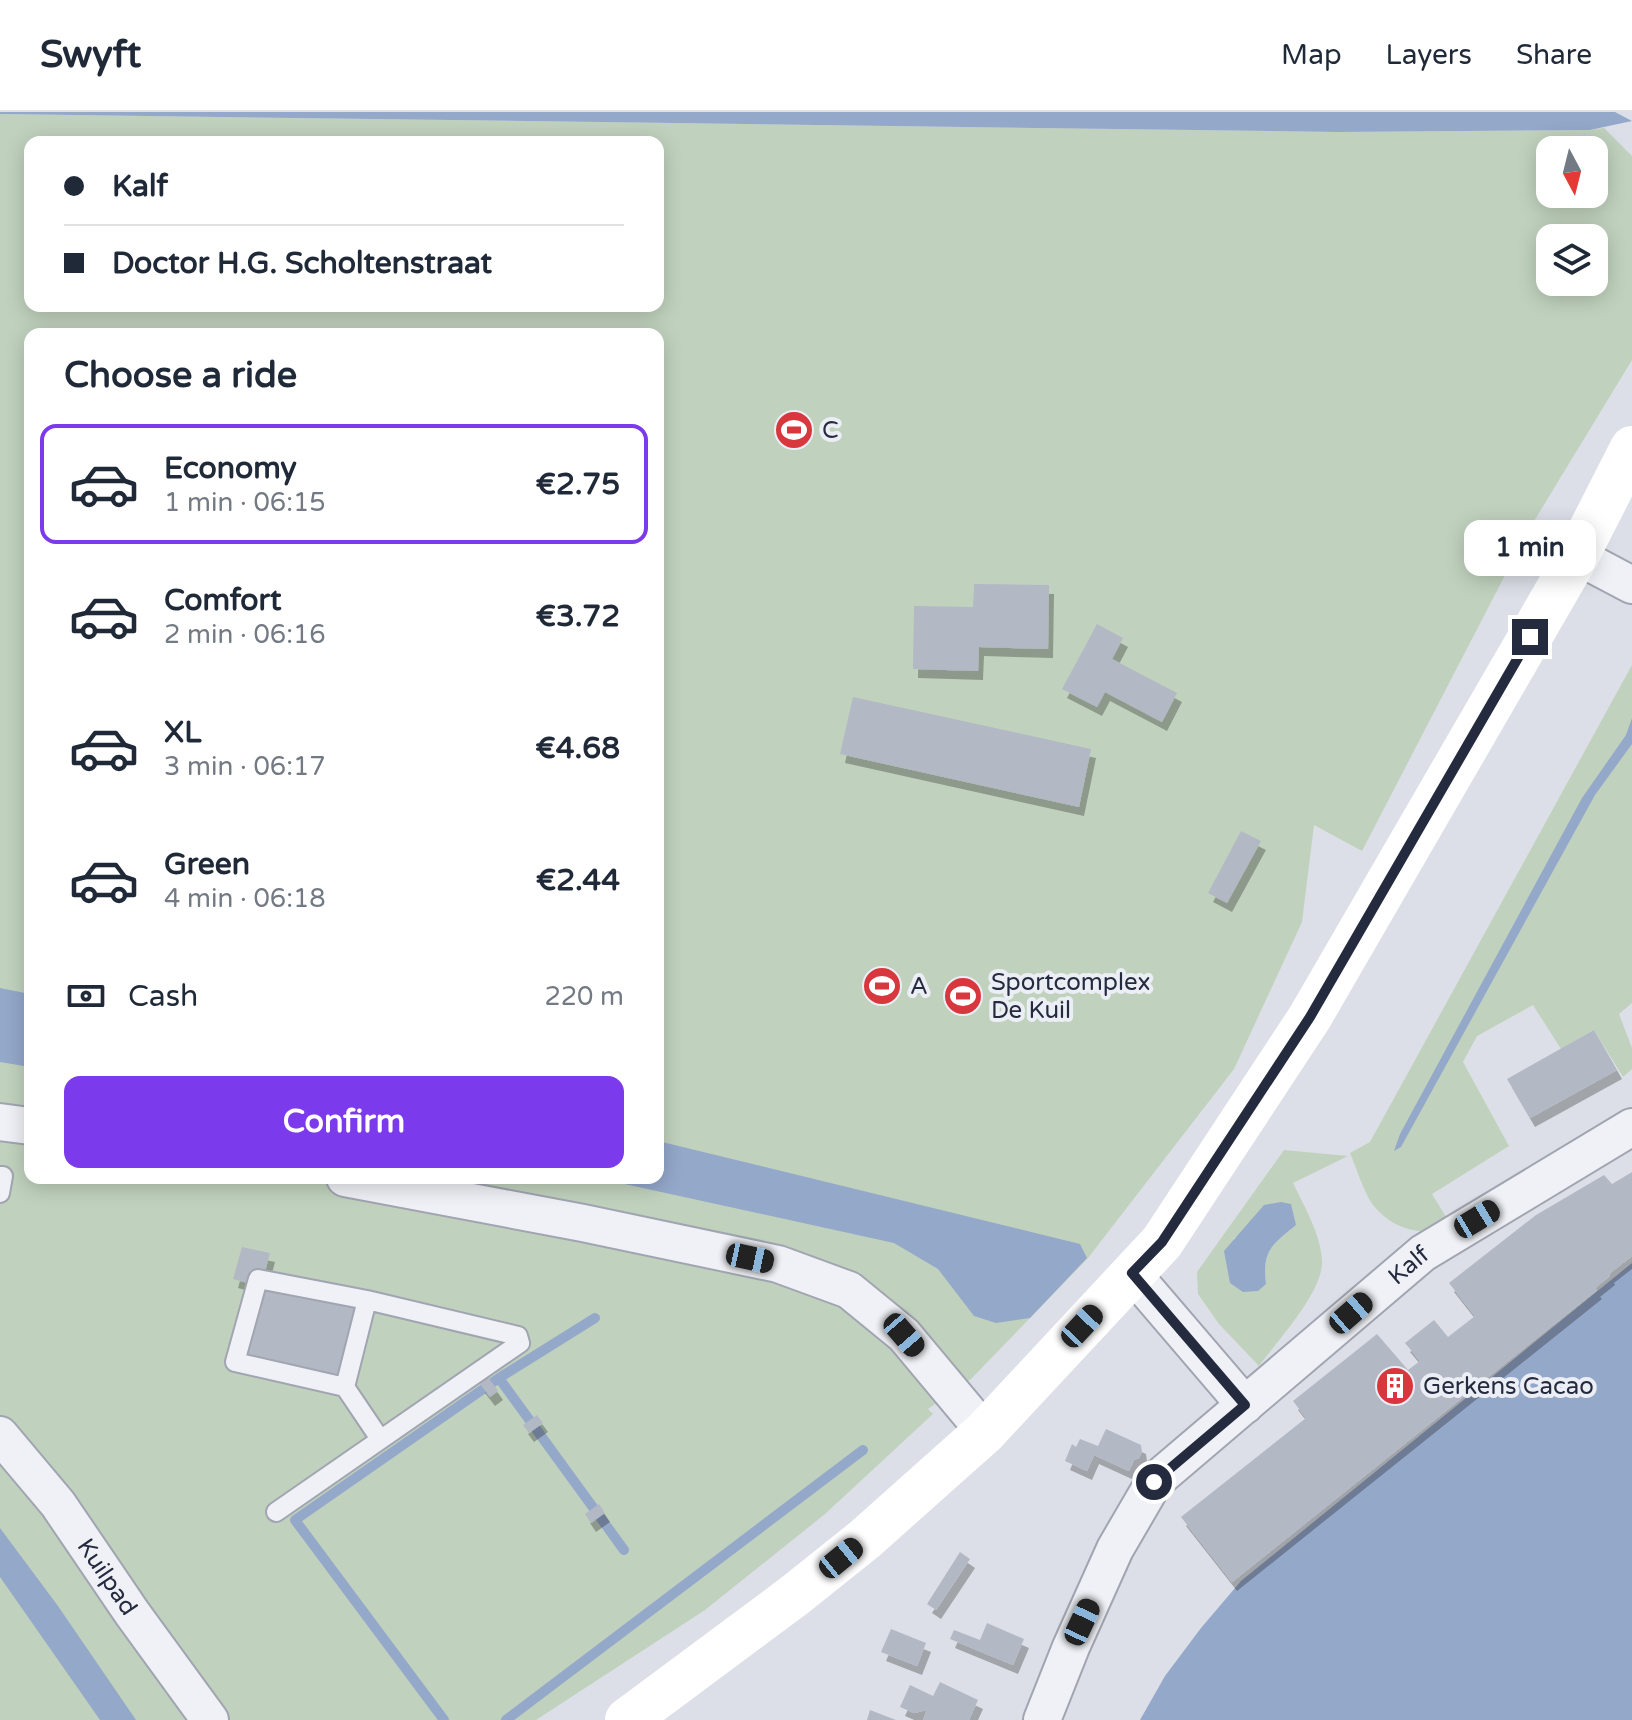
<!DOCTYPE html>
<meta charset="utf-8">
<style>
:root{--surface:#fff;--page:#f2f2f3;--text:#1f2937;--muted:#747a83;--line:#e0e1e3;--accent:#7c3aed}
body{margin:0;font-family:"Varela Round",sans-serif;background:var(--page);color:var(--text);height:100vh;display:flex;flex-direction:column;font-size:30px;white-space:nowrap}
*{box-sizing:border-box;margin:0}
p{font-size:26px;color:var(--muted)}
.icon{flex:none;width:44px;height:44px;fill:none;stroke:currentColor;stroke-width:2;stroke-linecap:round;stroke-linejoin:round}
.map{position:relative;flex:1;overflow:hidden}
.sheet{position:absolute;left:24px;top:216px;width:640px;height:856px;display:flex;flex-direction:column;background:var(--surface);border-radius:16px;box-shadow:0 4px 20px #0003}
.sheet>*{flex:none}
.banner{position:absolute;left:24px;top:24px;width:640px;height:176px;border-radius:16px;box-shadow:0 4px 20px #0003;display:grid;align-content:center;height:176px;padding:0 40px;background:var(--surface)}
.needle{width:52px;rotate:173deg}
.fabs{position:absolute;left:1536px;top:24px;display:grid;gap:16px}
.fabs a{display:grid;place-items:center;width:72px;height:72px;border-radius:16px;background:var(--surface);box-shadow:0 4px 20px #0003;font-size:40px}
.end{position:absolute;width:36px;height:36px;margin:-18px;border:10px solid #252b3f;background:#fff;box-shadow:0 0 0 4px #fff}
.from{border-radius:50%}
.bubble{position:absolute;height:56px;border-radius:16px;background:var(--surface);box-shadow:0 4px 20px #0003;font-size:26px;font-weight:700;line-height:56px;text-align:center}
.car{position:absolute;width:24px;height:48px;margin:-24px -12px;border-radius:10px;box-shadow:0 0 6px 2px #0007;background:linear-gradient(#222 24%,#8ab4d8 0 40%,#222 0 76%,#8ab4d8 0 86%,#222 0)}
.banner b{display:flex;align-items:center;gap:28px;height:76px;font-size:30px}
.banner b+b{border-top:2px solid var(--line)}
.banner i{width:20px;height:20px;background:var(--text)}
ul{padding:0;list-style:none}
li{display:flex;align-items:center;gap:24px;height:120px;margin:0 16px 12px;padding:0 24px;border:4px solid transparent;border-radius:16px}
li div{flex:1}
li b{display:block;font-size:30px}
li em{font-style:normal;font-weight:700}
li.active{border-color:var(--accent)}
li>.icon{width:72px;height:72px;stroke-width:1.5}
h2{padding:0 40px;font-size:36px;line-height:96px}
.pay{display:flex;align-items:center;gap:20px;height:88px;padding:0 40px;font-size:30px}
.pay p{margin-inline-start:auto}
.button{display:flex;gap:16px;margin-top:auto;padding:16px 40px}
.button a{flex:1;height:92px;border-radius:16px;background:var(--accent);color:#fff;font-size:32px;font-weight:700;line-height:92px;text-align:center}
header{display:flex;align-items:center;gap:48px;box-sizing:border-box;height:112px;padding:0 40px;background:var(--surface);border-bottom:2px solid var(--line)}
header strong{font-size:38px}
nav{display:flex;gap:44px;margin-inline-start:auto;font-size:28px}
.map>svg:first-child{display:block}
.green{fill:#c0d2bd;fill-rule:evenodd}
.water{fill:#94a8ca}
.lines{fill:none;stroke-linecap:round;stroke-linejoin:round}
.stream{stroke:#94a8ca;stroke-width:10}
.building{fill:#b3b8c5;filter:url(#shadow)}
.service-casing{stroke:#a1a5b1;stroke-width:22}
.minor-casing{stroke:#a1a5b1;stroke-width:40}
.service{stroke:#eff1f6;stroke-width:18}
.minor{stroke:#eff1f6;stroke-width:36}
.secondary{stroke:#fff;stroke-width:44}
.route{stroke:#252b3f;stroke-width:10}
.labels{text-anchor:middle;stroke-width:8;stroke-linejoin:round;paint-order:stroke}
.poi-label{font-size:24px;fill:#252b3f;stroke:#eceef5;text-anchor:start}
.street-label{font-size:24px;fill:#252b3f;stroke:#eceef5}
</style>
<header>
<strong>Swyft</strong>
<nav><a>Map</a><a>Layers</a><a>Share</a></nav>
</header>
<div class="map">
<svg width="1632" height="1608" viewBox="0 0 1632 1608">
<defs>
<filter id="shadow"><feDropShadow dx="5" dy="9" stdDeviation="0" flood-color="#0004"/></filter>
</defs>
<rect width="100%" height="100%" fill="#dcdfe7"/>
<path class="green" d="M0,2L1337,20L1590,18L1604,16L1632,44V248L1528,419L1362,739L1314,713L1302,810L1234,957L1088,1146L971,1267L928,1297L933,1302L825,1402L705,1498L536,1608H0ZM30,30H658V194H30ZM1550,38H1594V82H1550ZM1550,126H1594V170H1550ZM30,222H658V1066H30Z
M1632,553V891L1619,902L1632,936V957L1623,965L1594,918L1561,937L1533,893L1477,924L1463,950L1509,1034L1432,1082L1451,1113C1423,1126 1393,1118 1373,1093C1363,1079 1357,1057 1350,1041L1370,1030Z
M1284,1038L1348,1044L1293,1071C1304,1094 1320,1121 1322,1147C1325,1178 1277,1229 1259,1254L1219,1212L1198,1182L1197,1160ZM1296,1113C1272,1133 1262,1138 1266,1172L1233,1126Z"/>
<path class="water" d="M0,0H1615L1632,9L1590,18L1337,20L0,2Z
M1632,606V632L1595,683L1401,1035L1394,1039L1400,1022L1582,686L1626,623Z
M0,876L30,882V955L0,950Z
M658,1029L1072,1130L1080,1132L1087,1146L1030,1206L996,1211L974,1204L938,1157L894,1131L597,1066H658Z
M1281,1090L1291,1092L1296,1113C1272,1133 1262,1138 1266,1172L1258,1179L1243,1180L1230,1171L1224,1139L1264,1093Z
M1632,1151V1608H1140L1165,1564L1201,1516L1241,1469Z
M0,1416L58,1494L136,1608H100L0,1465Z"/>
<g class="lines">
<path class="stream" d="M595,1206L499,1266L624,1438
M444,1608L295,1408L499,1266
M506,1608L863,1338"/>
</g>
<path class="building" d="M974,472L1049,473L1048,537L979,535L978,559L913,557L914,494L973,495Z
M1097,512L1123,526L1112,547L1177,581L1162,610L1105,580L1097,595L1062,577Z
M853,585L1091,637L1079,695L840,642Z
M1241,719L1261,729L1227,791L1208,781Z
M1594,918L1617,958L1530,1006L1507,967Z
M1632,1060V1144L1609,1162L1610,1164L1595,1176L1597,1178L1232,1470L1181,1405L1306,1306L1293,1289L1377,1222L1408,1258L1420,1249L1405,1231L1434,1208L1448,1225L1475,1204L1449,1171L1536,1103L1604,1063L1612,1072Z
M242,1135L270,1141L263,1167L255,1173L233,1167Z
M260,1170L355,1193L337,1264L243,1241Z
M488,1265L498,1279L490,1285L480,1272Z
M537,1303L543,1311L529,1321L523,1313Z
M1106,1317L1141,1333L1142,1340L1139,1346L1134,1348L1129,1359L1094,1343L1087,1359L1065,1349L1072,1332L1076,1335L1080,1327L1098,1334Z
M599,1392L605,1401L591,1411L585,1402Z
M960,1440L970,1447L936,1498L927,1492Z
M987,1511L1024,1527L1013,1553L950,1527L954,1518L980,1528Z
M891,1517L926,1531L917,1554L881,1540Z
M940,1570L978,1588L969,1608H923L927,1598L914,1601L900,1595L910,1573L933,1584Z
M870,1598L896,1608H867Z"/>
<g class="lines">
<g class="service-casing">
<path id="service" d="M0,1064H3L0,1081
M345,1275L380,1327
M276,1400L520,1231L518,1224L367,1188L258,1167L235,1250L345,1275L367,1188"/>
</g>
<g class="minor-casing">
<g id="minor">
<path d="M1577,444L1632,473"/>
<path d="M0,1010L30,1014"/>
<path d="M345,1066L583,1111L778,1152L849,1178L904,1223L985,1320"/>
<path d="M1132,1161L1245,1293"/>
<path id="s1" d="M0,1323L58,1392L132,1501L210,1608"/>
<path id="s2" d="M1042,1608L1071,1535L1115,1437L1154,1370L1423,1141L1632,1015"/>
</g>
</g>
<use href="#service" class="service"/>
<use href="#minor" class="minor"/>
<path class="secondary" d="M627,1608L795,1483L865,1427L985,1320L1162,1130L1310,905L1577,444L1632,336"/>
</g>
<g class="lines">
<path class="route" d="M1154,1370L1245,1293L1132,1161L1162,1130L1310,905L1530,525"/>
</g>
<defs>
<g id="stadium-disc" transform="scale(2)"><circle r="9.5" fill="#d7373d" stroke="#eceef5"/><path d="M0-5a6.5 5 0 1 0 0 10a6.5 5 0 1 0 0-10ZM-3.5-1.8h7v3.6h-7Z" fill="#fff"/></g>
<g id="building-disc" transform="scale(2)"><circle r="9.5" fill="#d7373d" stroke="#eceef5"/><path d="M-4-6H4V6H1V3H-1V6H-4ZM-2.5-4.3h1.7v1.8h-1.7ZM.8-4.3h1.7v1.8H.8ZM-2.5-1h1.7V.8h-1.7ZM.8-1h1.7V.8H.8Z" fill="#fff"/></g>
</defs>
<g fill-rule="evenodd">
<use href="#stadium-disc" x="794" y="318"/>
<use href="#stadium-disc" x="882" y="874"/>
<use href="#stadium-disc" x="963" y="884"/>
<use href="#building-disc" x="1395" y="1274"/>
</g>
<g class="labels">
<g class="poi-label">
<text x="822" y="326">C</text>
<text x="991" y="878">Sportcomplex<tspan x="991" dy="28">De Kuil</tspan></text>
<text x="910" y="882">A</text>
<text x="1423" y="1282">Gerkens Cacao</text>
</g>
<g class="street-label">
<text dy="8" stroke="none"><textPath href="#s2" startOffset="598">Kalf</textPath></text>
<text dy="8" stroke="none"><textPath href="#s1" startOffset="178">Kuilpad</textPath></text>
</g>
</g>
</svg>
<div class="fabs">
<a><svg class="needle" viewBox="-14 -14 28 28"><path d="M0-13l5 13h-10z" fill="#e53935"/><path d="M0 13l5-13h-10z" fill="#747a83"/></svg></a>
<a><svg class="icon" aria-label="layers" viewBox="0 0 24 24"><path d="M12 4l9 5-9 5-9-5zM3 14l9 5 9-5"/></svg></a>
</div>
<i class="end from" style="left:1154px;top:1370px"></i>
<i class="end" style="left:1530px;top:525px"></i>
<div class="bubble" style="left:1464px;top:408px;width:132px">1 min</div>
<i class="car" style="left:1477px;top:1107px;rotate:59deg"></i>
<i class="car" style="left:750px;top:1146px;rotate:102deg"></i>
<i class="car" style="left:1351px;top:1201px;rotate:49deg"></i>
<i class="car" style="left:1082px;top:1214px;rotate:43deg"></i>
<i class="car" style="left:904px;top:1223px;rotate:139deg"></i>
<i class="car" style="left:841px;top:1446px;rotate:51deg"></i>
<i class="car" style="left:1082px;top:1510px;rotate:25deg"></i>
<div class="banner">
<b><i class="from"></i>Kalf</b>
<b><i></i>Doctor H.G. Scholtenstraat</b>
</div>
<section class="sheet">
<h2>Choose a ride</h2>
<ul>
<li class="active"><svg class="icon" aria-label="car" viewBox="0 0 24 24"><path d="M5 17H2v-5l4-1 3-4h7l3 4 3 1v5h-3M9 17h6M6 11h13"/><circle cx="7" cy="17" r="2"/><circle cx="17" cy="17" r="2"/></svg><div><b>Economy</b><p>1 min · 06:15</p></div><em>€2.75</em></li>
<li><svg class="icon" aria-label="car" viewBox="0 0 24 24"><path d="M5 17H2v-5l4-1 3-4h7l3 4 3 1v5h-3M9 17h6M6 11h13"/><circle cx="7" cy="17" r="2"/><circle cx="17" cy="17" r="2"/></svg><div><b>Comfort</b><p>2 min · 06:16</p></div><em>€3.72</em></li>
<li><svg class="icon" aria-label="car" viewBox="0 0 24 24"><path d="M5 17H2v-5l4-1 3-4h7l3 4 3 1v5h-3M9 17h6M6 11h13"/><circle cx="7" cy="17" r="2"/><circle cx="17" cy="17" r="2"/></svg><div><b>XL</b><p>3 min · 06:17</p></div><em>€4.68</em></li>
<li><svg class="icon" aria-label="car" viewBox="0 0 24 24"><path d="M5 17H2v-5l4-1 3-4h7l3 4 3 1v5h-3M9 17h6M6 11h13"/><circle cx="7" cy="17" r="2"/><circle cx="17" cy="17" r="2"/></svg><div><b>Green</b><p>4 min · 06:18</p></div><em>€2.44</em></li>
</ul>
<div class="pay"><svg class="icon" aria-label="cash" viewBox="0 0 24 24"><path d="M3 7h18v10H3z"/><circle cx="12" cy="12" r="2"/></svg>Cash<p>220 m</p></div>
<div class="button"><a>Confirm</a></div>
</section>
</div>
